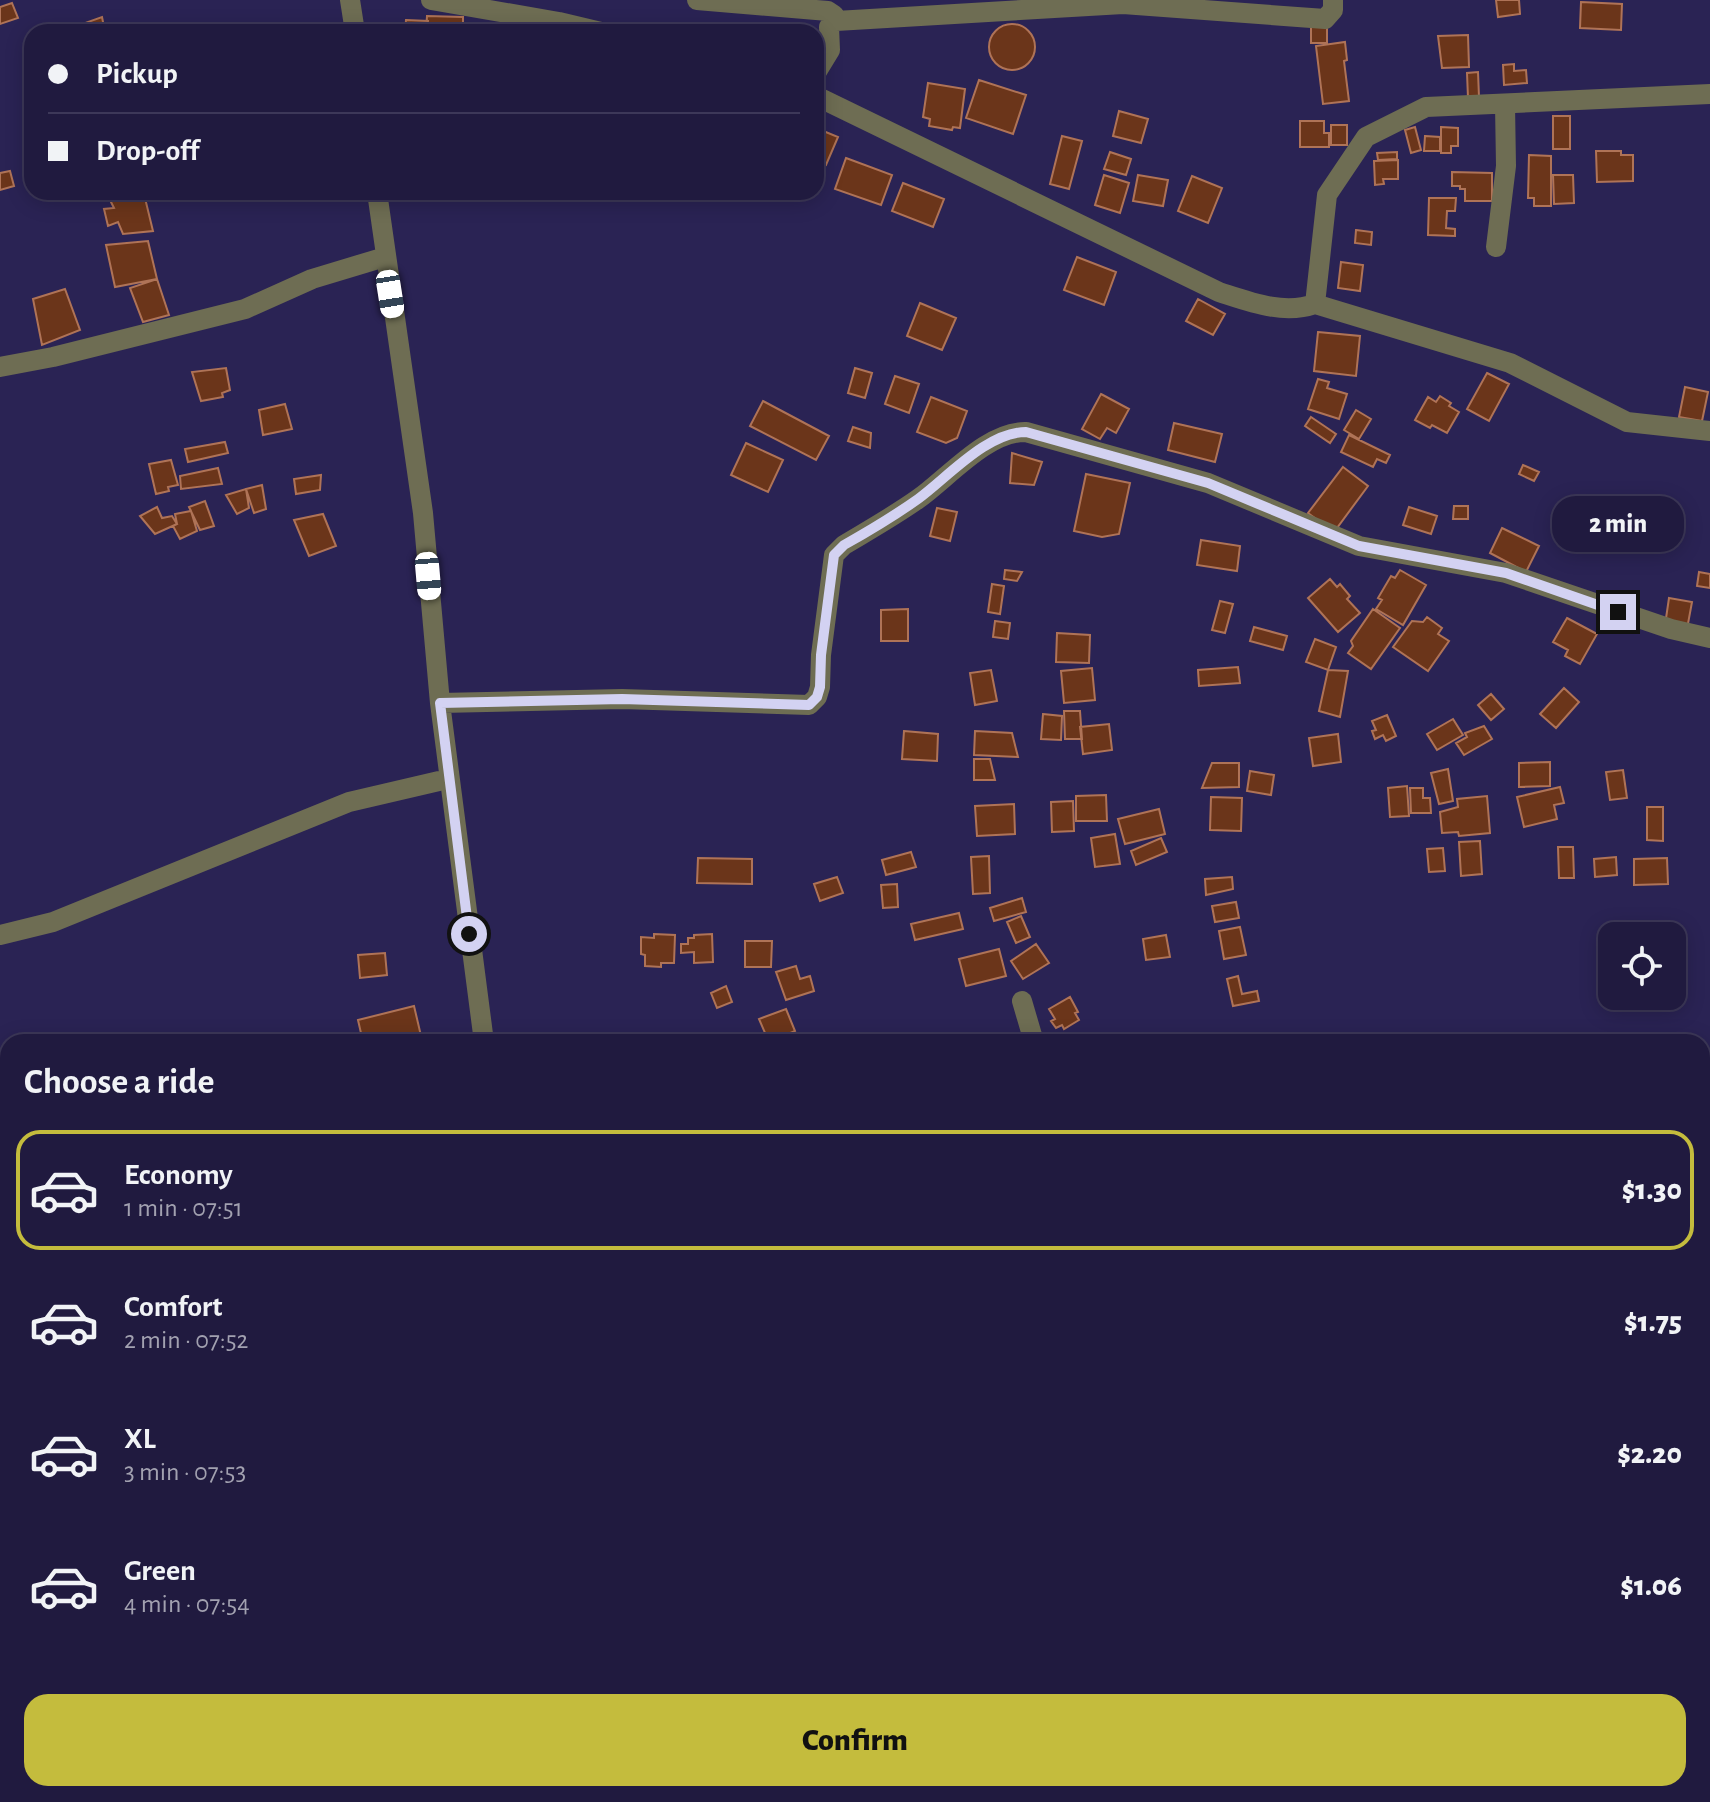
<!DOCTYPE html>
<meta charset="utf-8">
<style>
:root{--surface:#201a3f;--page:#2d274a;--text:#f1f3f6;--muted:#a2a1b0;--line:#3d3859;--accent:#c4bc3d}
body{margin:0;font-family:"Alegreya Sans",sans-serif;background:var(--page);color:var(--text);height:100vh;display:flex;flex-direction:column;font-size:30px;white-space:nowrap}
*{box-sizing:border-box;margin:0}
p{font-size:26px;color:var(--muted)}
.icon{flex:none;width:44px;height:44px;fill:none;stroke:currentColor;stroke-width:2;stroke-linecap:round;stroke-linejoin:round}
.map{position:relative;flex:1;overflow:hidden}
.drawer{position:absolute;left:0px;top:1034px;width:1710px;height:768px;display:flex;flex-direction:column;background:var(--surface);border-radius:24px 24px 0 0;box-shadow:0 4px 20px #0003,0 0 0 2px var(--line)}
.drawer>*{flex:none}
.guide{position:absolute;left:24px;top:24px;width:800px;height:176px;border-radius:24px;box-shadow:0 4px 20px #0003,0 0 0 2px var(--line);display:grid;align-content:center;height:176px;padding:0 24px;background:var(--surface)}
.tools{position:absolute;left:1598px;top:922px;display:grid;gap:16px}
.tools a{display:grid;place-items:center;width:88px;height:88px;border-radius:16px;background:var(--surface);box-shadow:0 4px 20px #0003,0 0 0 2px var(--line);font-size:40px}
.end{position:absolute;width:36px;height:36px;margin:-18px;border:10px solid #d3d2f2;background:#111;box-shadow:0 0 0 4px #111}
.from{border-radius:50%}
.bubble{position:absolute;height:56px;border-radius:24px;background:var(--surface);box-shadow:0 4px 20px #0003,0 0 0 2px var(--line);font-size:26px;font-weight:800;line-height:56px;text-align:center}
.car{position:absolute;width:24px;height:48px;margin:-24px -12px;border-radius:10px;box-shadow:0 0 6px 2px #0007;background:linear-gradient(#fff 24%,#345 0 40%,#fff 0 76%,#345 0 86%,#fff 0)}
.guide b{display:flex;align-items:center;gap:28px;height:76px;font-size:30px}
.guide b+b{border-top:2px solid var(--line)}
.guide i{width:20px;height:20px;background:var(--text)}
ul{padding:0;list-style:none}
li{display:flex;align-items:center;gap:24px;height:120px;margin:0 16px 12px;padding:0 8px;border:4px solid transparent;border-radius:24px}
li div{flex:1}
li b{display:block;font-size:30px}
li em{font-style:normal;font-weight:800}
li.selected{border-color:var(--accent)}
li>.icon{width:72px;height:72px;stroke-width:1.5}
h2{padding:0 24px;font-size:36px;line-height:96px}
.primary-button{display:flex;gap:16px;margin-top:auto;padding:16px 24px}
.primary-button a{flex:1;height:92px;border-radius:24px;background:var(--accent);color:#111;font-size:32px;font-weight:800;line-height:92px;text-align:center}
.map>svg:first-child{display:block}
.building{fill:#6b351a;stroke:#af7357;stroke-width:2}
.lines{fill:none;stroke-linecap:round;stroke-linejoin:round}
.minor{stroke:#6e6d53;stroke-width:20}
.route{stroke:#d3d2f2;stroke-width:10}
</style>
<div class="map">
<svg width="1710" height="1802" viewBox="0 0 1710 1802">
<rect width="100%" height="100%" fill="#2a2354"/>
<path class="building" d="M1496,0H1519L1520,14L1498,17Z
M1581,2L1622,4L1621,30L1580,28Z
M12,3L18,18L0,24V7Z
M427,16L463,17V32H426Z
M102,17L105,32H88L85,23Z
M406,20L428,21L427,32H405Z
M989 47a23 23 0 1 1 46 0a23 23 0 1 1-46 0Z
M1311,26H1327V43H1311Z
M1468,35L1469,67L1442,68L1438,36Z
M1345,42L1347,60L1344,61L1349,101L1323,104L1316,46Z
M1514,64V71L1526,70L1527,83L1504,85L1503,65Z
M1478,72L1479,97L1468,98L1467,73Z
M979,80L1026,95L1013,134L966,118Z
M928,83L965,89L960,128L953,127L952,130L929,126L930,119L923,117Z
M1119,111L1148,119L1141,143L1113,136Z
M1553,116H1570V149H1553Z
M1300,121H1324V133H1329V147H1300Z
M1331,125H1347V145H1331Z
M1415,127L1421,150L1411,153L1405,130Z
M1441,127L1458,128V146H1451V153H1441Z
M816,128L838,137L826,165L816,161Z
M1062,136L1082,141L1069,189L1050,184Z
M1425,136L1440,137V151H1424Z
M1596,151H1621V155H1633V181L1597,182Z
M1110,152L1131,159L1126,175L1104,169Z
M1397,152V159L1378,160L1377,153Z
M1529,155L1551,156V206H1534V198H1528Z
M846,158L892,175L881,205L835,189Z
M1398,160V179H1383L1384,184L1375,185L1374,161Z
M10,171L14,186L0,190V173Z
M1452,172L1492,173V201H1465V189H1460V186H1452Z
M1104,175L1129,183L1120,213L1095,205Z
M1138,175L1168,180L1163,206L1133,201Z
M1553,175H1573L1574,203L1554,204Z
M1192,176L1222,188L1208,223L1178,211Z
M903,183L944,199L933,227L892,211Z
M144,194L153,231L123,234L118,222L108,226L104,209L114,208L109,198Z
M1429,198H1456L1455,211H1447L1446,228L1455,229V236L1428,235Z
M1356,230L1372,232L1371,245L1355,243Z
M148,241L157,279L115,287L106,245Z
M1077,257L1116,272L1104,305L1064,290Z
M1341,262L1363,265L1360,291L1338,288Z
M157,279L169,315L143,322L130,288Z
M65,289L80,330L42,345L33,299Z
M1198,299L1225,314L1213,335L1186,321Z
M920,303L956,318L942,350L907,336Z
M1318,332L1360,336L1356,376L1314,371Z
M226,368L230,390L222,393L223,397L201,401L192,372Z
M855,368L872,373L865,398L848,393Z
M1487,373L1509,384L1489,421L1467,409Z
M895,376L919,384L909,413L885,404Z
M1318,379L1329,382L1327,388L1347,394L1339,419L1308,409Z
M1685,387L1708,392L1702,421L1679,417Z
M1101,394L1129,409L1116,433L1107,428L1100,439L1082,429Z
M1440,396L1451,403L1449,406L1459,412L1447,433L1432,425L1430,428L1415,420L1428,397L1436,402Z
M931,397L967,411L957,438L946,443L917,432Z
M763,401L829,436L816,460L750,426Z
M285,404L292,429L263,435L259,410Z
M1356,410L1371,419L1359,439L1344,430Z
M1311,417L1336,434L1330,443L1305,426Z
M1174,423L1222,434L1215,462L1168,450Z
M853,427L871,433L870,448L848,441Z
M1349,435L1390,455L1386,463L1377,459L1373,467L1341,452Z
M225,442L228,453L188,462L185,449Z
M746,443L783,460L768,492L731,475Z
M1012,453L1042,462L1034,485L1010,483Z
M171,460L178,485L168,487L169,491L156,494L149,464Z
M1523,465L1539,472L1534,481L1519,474Z
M1343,467L1368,486L1334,532L1308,513Z
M218,468L222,484L181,489L180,476Z
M1086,474L1130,483L1119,534L1102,537L1074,531Z
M321,475L320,490L296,494L294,479Z
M262,485L266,509L254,513L246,489Z
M246,489L249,508L237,514L226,495Z
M205,501L214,526L200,530L189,507Z
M1570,504L1585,514L1578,525L1563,516Z
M1454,506H1468V519H1453Z
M157,507L162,518L172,516L177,524L155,534L140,516Z
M1409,507L1437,516L1431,534L1403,525Z
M937,508L957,512L950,541L930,536Z
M191,511L197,531L180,539L173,526L177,524L175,514Z
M323,514L336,546L309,556L294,520Z
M1629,520L1654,525L1650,543L1626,538Z
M1502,528L1539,546L1526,572L1490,553Z
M1201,540L1240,546L1237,571L1197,565Z
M1005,570L1022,572L1017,581L1004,579Z
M1400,570L1426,585L1403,625L1376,609L1382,600L1378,598L1391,576L1395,578Z
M1699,572L1710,574V588L1697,586Z
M1330,579L1337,587L1340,584L1350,596L1347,599L1360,613L1338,632L1308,598Z
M992,584L1004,586L1000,614L988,612Z
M1669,598L1692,602L1687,629L1665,625Z
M1220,601L1233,604L1225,633L1212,630Z
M908,609V641H881V610Z
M1373,609L1400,628L1371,669L1348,653L1353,646L1351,641Z
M1427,617L1442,628L1438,634L1449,641L1428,671L1393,647L1412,621L1423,622Z
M1567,618L1597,634L1580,664L1565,656L1568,650L1553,642Z
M995,621L1010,623L1008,639L993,637Z
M1254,627L1287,636L1283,650L1250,641Z
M1057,633L1090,635L1089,663L1056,662Z
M1315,639L1336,647L1328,670L1306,662Z
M1238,667L1240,683L1199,686L1198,670Z
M1092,668L1095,700L1064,703L1061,671Z
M991,670L997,701L975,705L970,673Z
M1328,670L1348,671L1340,717L1319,711Z
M1564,688L1579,702L1556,728L1540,714Z
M1491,694L1504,709L1491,720L1478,705Z
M1064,711H1080L1082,739H1065Z
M1043,714L1062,716L1061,740L1041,739Z
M1387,715L1396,736L1386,741L1383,735L1375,739L1372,731L1376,730L1372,721Z
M1453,719L1463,735L1437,750L1427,734Z
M1109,724L1112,750L1083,754L1080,727Z
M1484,726L1492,739L1464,755L1456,743L1467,737L1465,733Z
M904,731L938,734L937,761L902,759Z
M975,731L1012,733L1018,757L974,755Z
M1338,734L1341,762L1313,766L1309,738Z
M974,759H990L995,780H974Z
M1550,762V786L1519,787V763Z
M1212,763H1239V787L1202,788Z
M1448,769L1453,801L1439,804L1431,773Z
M1623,770L1627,798L1610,800L1606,772Z
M1250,771L1274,775L1271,795L1247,791Z
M1407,786L1409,816L1390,817L1388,788Z
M1560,787L1564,803L1554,805L1557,819L1524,827L1517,797Z
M1410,788H1423V798H1430L1431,813H1411Z
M1106,795L1107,821H1076V796Z
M1487,796L1490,833L1459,836L1458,832L1442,833L1440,812L1458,807L1457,799Z
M1211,797L1242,798L1241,831L1210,830Z
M1073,801L1074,831L1052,832L1051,802Z
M1014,804L1015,834L977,836L975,806Z
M1647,807H1663V841L1647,840Z
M1159,809L1165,834L1125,844L1118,819Z
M1115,834L1120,864L1095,867L1091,838Z
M1161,838L1167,852L1136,865L1131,851Z
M1480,841L1482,874L1461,876L1459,842Z
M1558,847H1573L1574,878H1559Z
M1443,848L1445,871L1429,872L1427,849Z
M911,852L916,867L886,875L882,860Z
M989,856L990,893L973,894L971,857Z
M1616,857L1617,875L1595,877L1594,859Z
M698,858L752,859V884L697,883Z
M1667,858L1668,884L1634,885V859Z
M837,877L843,893L820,901L814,884Z
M1232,877L1233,889L1206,895L1205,879Z
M897,884L898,907L883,908L881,885Z
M1022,898L1026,912L994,921L990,908Z
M1236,902L1239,918L1215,922L1212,906Z
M959,913L963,929L915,940L911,924Z
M1021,916L1030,937L1016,943L1007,922Z
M1240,927L1246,955L1224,959L1219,931Z
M654,934L675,935L674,963H661V967L645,966V955L641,954V937L654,938Z
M712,934L713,962L694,963V952L681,953V944H688V938H694V935Z
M1166,935L1170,957L1146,960L1143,939Z
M745,941H772L771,967H745Z
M1036,944L1049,963L1023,979L1011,961Z
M999,949L1006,976L966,986L959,959Z
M385,953L387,975L360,978L358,955Z
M796,966L800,979L810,976L814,991L786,1000L776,972Z
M1238,976L1242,994L1257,991L1259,1001L1233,1006L1227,979Z
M726,986L732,1002L717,1008L711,993Z
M1070,997L1078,1012L1075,1013L1079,1020L1064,1029L1062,1025L1056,1028L1051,1021L1055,1019L1049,1009Z
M414,1006L422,1040L363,1042L358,1020Z
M786,1009L795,1031L783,1036L785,1042H769L759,1019Z
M1702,1084L1710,1089V1108L1702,1103Z
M8,1094V1109L0,1110V1095Z
M1702,1107L1710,1113V1131L1702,1126Z
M1708,1174L1710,1175V1200L1702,1195V1176L1705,1178Z
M1703,1316L1710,1317V1344L1702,1342Z
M1702,1394L1710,1396V1420L1702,1419Z
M1706,1477L1710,1478V1506L1702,1505Z
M613,1794H639L638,1802H612Z
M746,1794H765L773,1796L772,1802H744Z
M778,1794H796L793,1802H775Z
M842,1794H857L855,1802H840Z
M870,1794H885L884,1802H869Z
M497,1796V1802H448V1797Z"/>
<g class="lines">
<path class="minor" d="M350,0L355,32
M431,0L559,22L601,32
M697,0L828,11L834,15L836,21
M816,73L830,50L829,27L836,21L1123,4L1325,19L1333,10V0
M816,96L1219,292C1250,302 1283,315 1315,304L1510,363L1627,422L1710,431
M377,192L423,513L440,703L484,1042
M1496,247L1506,166L1505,105
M1315,304L1327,195L1366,137L1426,107L1710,94
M0,367L53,357L245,309L312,279L385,257
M440,703L622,699L809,705L817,697L820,687L821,655L834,555L844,545C869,530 894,516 918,499C948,478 987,431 1026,432L1208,483L1359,546L1506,573L1671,629L1710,638
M0,935L53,922L349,802L439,781
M1022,1001L1034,1042
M1702,1307L1710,1280
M0,1313L8,1312
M0,1519L8,1518
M566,1794L567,1802
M1025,1802L1028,1794
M1593,1802L1594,1794"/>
</g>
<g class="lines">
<path class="route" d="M469,934L440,703L622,699L809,705L817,697L820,687L821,655L834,555L844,545C869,531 894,516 918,499C948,477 987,432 1026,432L1208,483L1359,546L1506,573L1618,612"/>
</g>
</svg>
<div class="tools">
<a><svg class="icon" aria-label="locate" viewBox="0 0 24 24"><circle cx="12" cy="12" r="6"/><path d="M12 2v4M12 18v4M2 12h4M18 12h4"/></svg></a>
</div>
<i class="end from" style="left:469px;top:934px"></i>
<i class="end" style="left:1618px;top:612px"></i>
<div class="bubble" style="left:1552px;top:496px;width:132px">2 min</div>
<i class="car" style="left:390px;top:294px;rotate:171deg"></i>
<i class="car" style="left:428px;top:576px;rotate:175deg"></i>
<div class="guide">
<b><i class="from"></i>Pickup</b>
<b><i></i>Drop-off</b>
</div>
<section class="drawer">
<h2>Choose a ride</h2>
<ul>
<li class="selected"><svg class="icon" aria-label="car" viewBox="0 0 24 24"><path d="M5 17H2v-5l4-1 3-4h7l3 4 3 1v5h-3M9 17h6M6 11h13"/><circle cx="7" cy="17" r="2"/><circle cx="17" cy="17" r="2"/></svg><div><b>Economy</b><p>1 min · 07:51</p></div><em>$1.30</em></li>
<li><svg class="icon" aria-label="car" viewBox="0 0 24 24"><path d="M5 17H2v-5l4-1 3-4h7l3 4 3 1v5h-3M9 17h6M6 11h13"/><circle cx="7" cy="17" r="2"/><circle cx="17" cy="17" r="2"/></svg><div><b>Comfort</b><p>2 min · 07:52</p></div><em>$1.75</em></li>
<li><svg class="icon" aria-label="car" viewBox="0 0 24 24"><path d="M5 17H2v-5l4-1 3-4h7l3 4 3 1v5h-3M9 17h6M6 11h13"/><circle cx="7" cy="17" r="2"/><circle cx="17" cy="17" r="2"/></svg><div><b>XL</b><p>3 min · 07:53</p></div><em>$2.20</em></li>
<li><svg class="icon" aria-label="car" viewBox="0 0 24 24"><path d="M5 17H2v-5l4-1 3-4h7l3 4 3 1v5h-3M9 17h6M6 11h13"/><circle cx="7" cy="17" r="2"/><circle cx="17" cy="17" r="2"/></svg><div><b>Green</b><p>4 min · 07:54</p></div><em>$1.06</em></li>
</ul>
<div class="primary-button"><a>Confirm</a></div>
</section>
</div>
